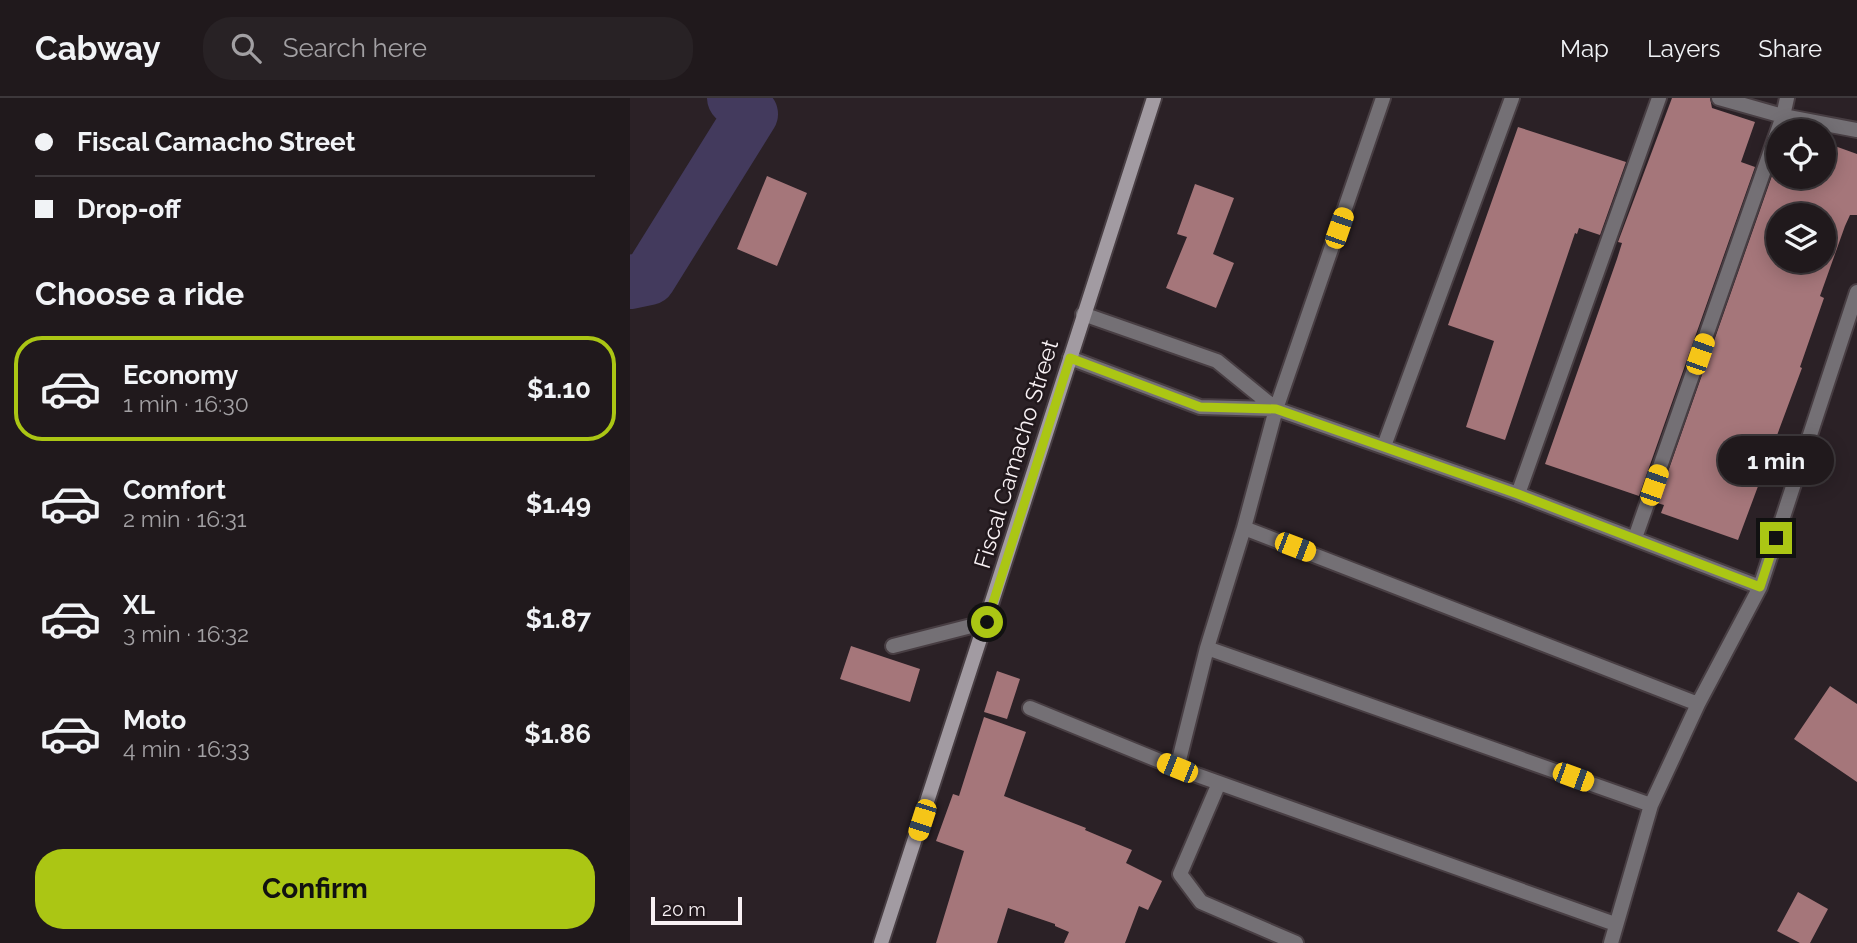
<!DOCTYPE html>
<meta charset="utf-8">
<style>
:root{--surface:#20191c;--page:#282225;--text:#f1f3f6;--muted:#a2a0a3;--line:#3d383b;--accent:#abc614}
body{margin:0;font-family:Raleway,sans-serif;background:var(--page);color:var(--text);height:100vh;display:flex;flex-direction:column;font-size:26px;white-space:nowrap}
*{box-sizing:border-box;margin:0}
p{font-size:23px;color:var(--muted)}
.icon{flex:none;width:38px;height:38px;fill:none;stroke:currentColor;stroke-width:2;stroke-linecap:round;stroke-linejoin:round}
.map{position:relative;flex:1;overflow:hidden}
.panel{display:flex;flex-direction:column;background:var(--surface);width:630px}
.panel>*{flex:none}
.top-card{display:grid;align-content:center;height:154px;padding:0 35px;background:var(--surface)}
.tools{position:absolute;left:1136px;top:21px;display:grid;gap:14px}
.tools a{display:grid;place-items:center;width:70px;height:70px;border-radius:50%;background:var(--surface);box-shadow:0 4px 18px #0003,0 0 0 2px var(--line);font-size:35px}
.scale{position:absolute;left:21px;bottom:18px;width:91px;box-sizing:border-box;padding-left:7px;border:4px solid #f8f1f4;border-top:0;font-size:19px;line-height:24px;white-space:nowrap;color:#f8f1f4;-webkit-text-stroke:5px #21181c;paint-order:stroke}
.end{position:absolute;width:32px;height:32px;margin:-16px;border:9px solid #abc614;background:#111;box-shadow:0 0 0 4px #111}
.from{border-radius:50%}
.bubble{position:absolute;height:49px;border-radius:24px;background:var(--surface);box-shadow:0 4px 18px #0003,0 0 0 2px var(--line);font-size:23px;font-weight:700;line-height:49px;text-align:center}
.car{position:absolute;width:21px;height:42px;margin:-21px -10px;border-radius:9px;box-shadow:0 0 5px 2px #0007;background:linear-gradient(#f5c518 24%,#345 0 40%,#f5c518 0 76%,#345 0 86%,#f5c518 0)}
.top-card b{display:flex;align-items:center;gap:24px;height:66px;font-size:26px}
.top-card b+b{border-top:2px solid var(--line)}
.top-card i{width:18px;height:18px;background:var(--text)}
ul{padding:0;list-style:none}
li{display:flex;align-items:center;gap:21px;height:105px;margin:0 14px 10px;padding:0 21px;border:4px solid transparent;border-radius:28px}
li div{flex:1}
li b{display:block;font-size:26px}
li em{font-style:normal;font-weight:700}
li.current{border-color:var(--accent)}
li>.icon{width:63px;height:63px;stroke-width:1.5}
h2{padding:0 35px;font-size:32px;line-height:84px}
.primary-button{display:flex;gap:14px;margin-top:auto;padding:14px 35px}
.primary-button a{flex:1;height:80px;border-radius:28px;background:var(--accent);color:#111;font-size:28px;font-weight:700;line-height:80px;text-align:center}
header{display:flex;align-items:center;gap:42px;box-sizing:border-box;height:98px;padding:0 35px;background:var(--surface);border-bottom:2px solid var(--line)}
header strong{font-size:33px}
nav{display:flex;gap:38px;margin-inline-start:auto;font-size:24px}
.search{width:490px;height:63px;background:var(--page);display:flex;align-items:center;gap:18px;box-sizing:border-box;padding:0 24px;border-radius:28px;color:var(--muted);font-size:26px}
main{display:flex;flex:1;min-height:0}
.map>svg:first-child{display:block}
.lines{fill:none;stroke-linecap:round;stroke-linejoin:round}
.river{stroke:#433a5d;stroke-width:54}
.building{fill:#a5767a;fill-rule:evenodd}
.lane-casing{stroke:#483e43;stroke-width:18}
.street-casing{stroke:#483e43;stroke-width:18}
.secondary-casing{stroke:#483e43;stroke-width:18}
.lane{stroke:#747075;stroke-width:14}
.street{stroke:#747075;stroke-width:14}
.secondary{stroke:#a29ba2;stroke-width:14}
.route{stroke:#abc614;stroke-width:9}
.labels{text-anchor:middle;stroke-width:5;stroke-linejoin:round;paint-order:stroke}
.street-label{font-size:23px;fill:#f8f1f4;stroke:#21181c}
</style>
<header>
<strong>Cabway</strong>
<div class="search"><svg class="icon" aria-label="search" viewBox="0 0 24 24"><circle cx="10" cy="10" r="6"/><path d="M15 15l6 6"/></svg>Search here</div>
<nav><a>Map</a><a>Layers</a><a>Share</a></nav>
</header>
<main>
<section class="panel">
<div class="top-card">
<b><i class="from"></i>Fiscal Camacho Street</b>
<b><i></i>Drop-off</b>
</div>
<h2>Choose a ride</h2>
<ul>
<li class="current"><svg class="icon" aria-label="car" viewBox="0 0 24 24"><path d="M5 17H2v-5l4-1 3-4h7l3 4 3 1v5h-3M9 17h6M6 11h13"/><circle cx="7" cy="17" r="2"/><circle cx="17" cy="17" r="2"/></svg><div><b>Economy</b><p>1 min · 16:30</p></div><em>$1.10</em></li>
<li><svg class="icon" aria-label="car" viewBox="0 0 24 24"><path d="M5 17H2v-5l4-1 3-4h7l3 4 3 1v5h-3M9 17h6M6 11h13"/><circle cx="7" cy="17" r="2"/><circle cx="17" cy="17" r="2"/></svg><div><b>Comfort</b><p>2 min · 16:31</p></div><em>$1.49</em></li>
<li><svg class="icon" aria-label="car" viewBox="0 0 24 24"><path d="M5 17H2v-5l4-1 3-4h7l3 4 3 1v5h-3M9 17h6M6 11h13"/><circle cx="7" cy="17" r="2"/><circle cx="17" cy="17" r="2"/></svg><div><b>XL</b><p>3 min · 16:32</p></div><em>$1.87</em></li>
<li><svg class="icon" aria-label="car" viewBox="0 0 24 24"><path d="M5 17H2v-5l4-1 3-4h7l3 4 3 1v5h-3M9 17h6M6 11h13"/><circle cx="7" cy="17" r="2"/><circle cx="17" cy="17" r="2"/></svg><div><b>Moto</b><p>4 min · 16:33</p></div><em>$1.86</em></li>
</ul>
<div class="primary-button"><a>Confirm</a></div>
</section>
<div class="map">
<svg width="1227" height="845" viewBox="0 0 1227 845">
<rect width="100%" height="100%" fill="#2b2126"/>
<g class="lines">
<path class="river" d="M0,184L19,180L121,16L104,0"/>
</g>
<path class="building" d="M1042,0H1080L1082,10L1125,24L1111,64L1125,69L1009,398L915,366L987,161L992,145L988,144Z
M888,29L996,64L970,137L949,130L947,136L945,135L875,342L836,329L864,243L818,227Z
M1202,47L1227,56V117H1220L1215,128L1190,198L1194,200L1170,269L1172,270L1108,442L1031,415L1034,407L1027,405L1143,75L1148,79H1194V50L1200,52ZM1148,117H1194V163H1148Z
M137,78L177,95L147,168L107,151Z
M565,86L604,100L583,156L604,165L586,210L536,190L557,139L547,136Z
M221,548L290,571L280,604L210,581Z
M367,573L390,581L377,621L354,614Z
M1200,588L1227,606V684L1164,641Z
M354,619L396,634L374,698L456,730L455,732L502,752L496,765L532,783L518,812L509,808L495,845H434L439,834L425,828V826L378,810L367,845H306L334,753L306,743L323,696L329,698Z
M1168,794L1198,811L1180,845H1170L1147,833Z"/>
<g class="lines">
<g class="lane-casing">
<path id="lane" d="M263,548L357,524"/>
</g>
<g class="street-casing">
<path id="street" d="M1089,0L1153,18L1227,32
M453,216L587,263L646,311
M440,260L570,309L646,311L888,396L1130,489
M754,348L882,0
M888,396L1029,0
M614,430L1068,606
M1005,440L1153,18L1157,0
M577,550L1021,707
M400,610L547,670L985,826
M547,670L577,550L614,430L646,311L753,0
M589,685L550,776L571,804L666,845
M981,845L1021,707L1068,606L1130,489L1227,194"/>
</g>
<g class="secondary-casing">
<path id="secondary" d="M251,845C344,564 432,281 524,0"/>
</g>
<use href="#lane" class="lane"/>
<use href="#street" class="street"/>
<use href="#secondary" class="secondary"/>
</g>
<g class="lines">
<path class="route" d="M357,524L440,260L570,309L646,311L888,396L1130,489L1146,440"/>
</g>
<g class="labels">
<g class="street-label">
<text transform="translate(386 356) rotate(-73)" y="8">Fiscal Camacho Street</text>
</g>
</g>
</svg>
<div class="tools">
<a><svg class="icon" aria-label="locate" viewBox="0 0 24 24"><circle cx="12" cy="12" r="6"/><path d="M12 2v4M12 18v4M2 12h4M18 12h4"/></svg></a>
<a><svg class="icon" aria-label="layers" viewBox="0 0 24 24"><path d="M12 4l9 5-9 5-9-5zM3 14l9 5 9-5"/></svg></a>
</div>
<div class="scale">20 m</div>
<i class="end from" style="left:357px;top:524px"></i>
<i class="end" style="left:1146px;top:440px"></i>
<div class="bubble" style="left:1088px;top:338px;width:116px">1 min</div>
<i class="car" style="left:709px;top:130px;rotate:19deg"></i>
<i class="car" style="left:1070px;top:256px;rotate:19deg"></i>
<i class="car" style="left:1024px;top:387px;rotate:19deg"></i>
<i class="car" style="left:665px;top:449px;rotate:111deg"></i>
<i class="car" style="left:547px;top:670px;rotate:292deg"></i>
<i class="car" style="left:943px;top:679px;rotate:110deg"></i>
<i class="car" style="left:292px;top:722px;rotate:198deg"></i>
</div>
</main>
